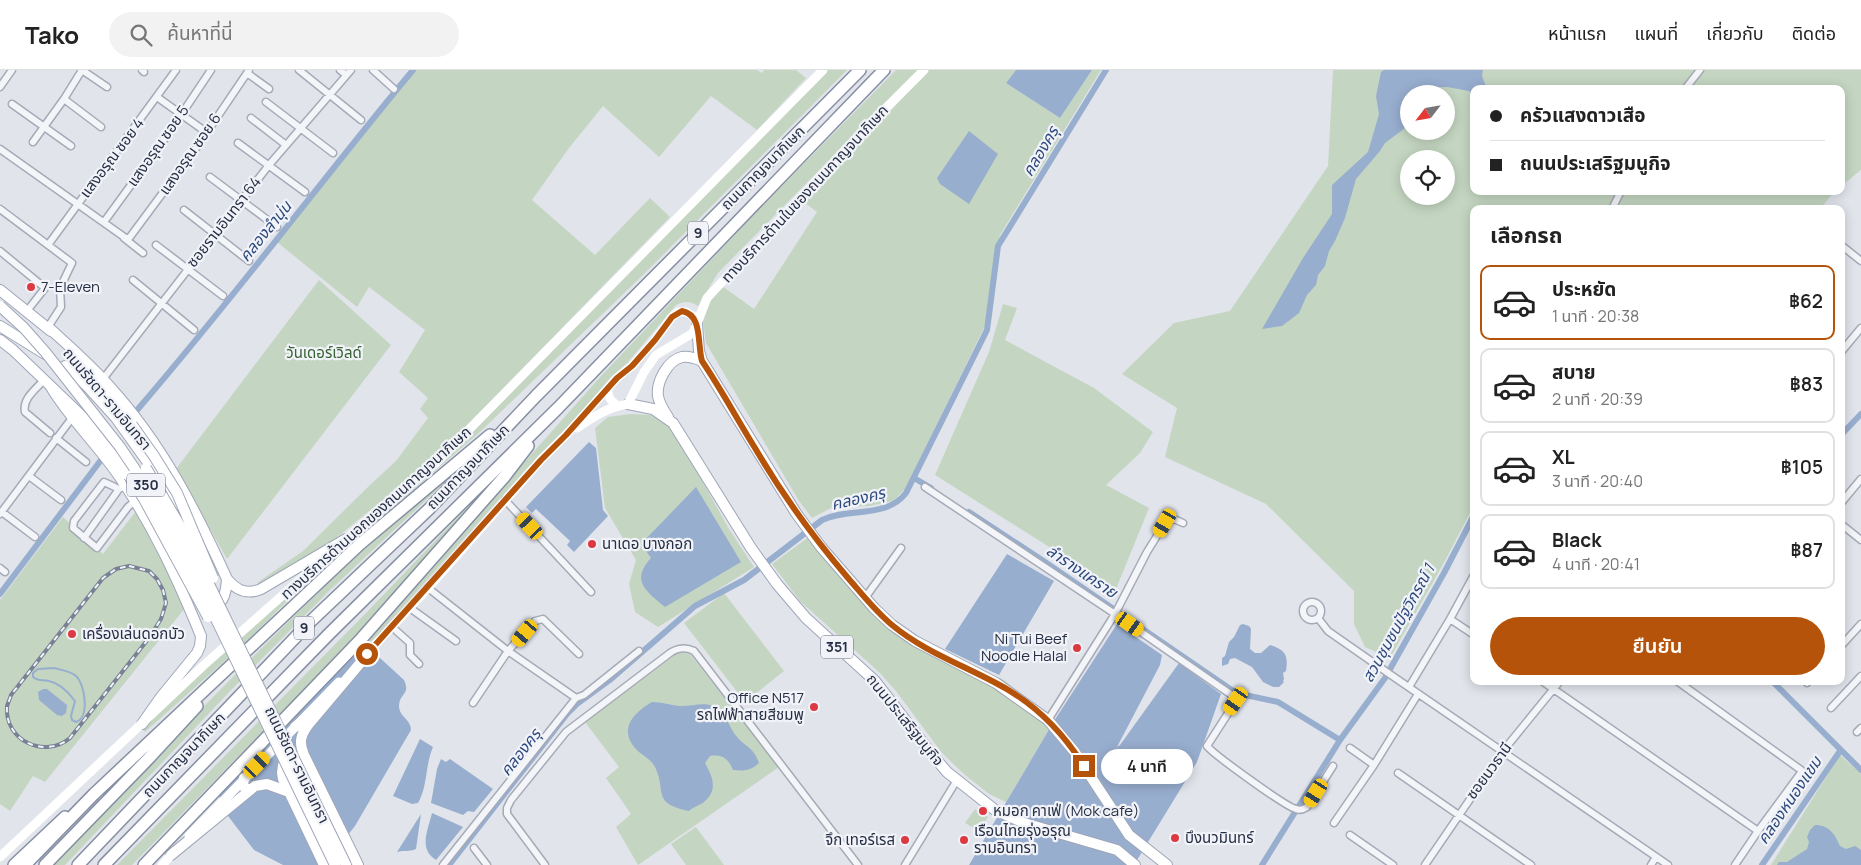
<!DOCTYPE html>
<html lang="th">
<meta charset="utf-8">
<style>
:root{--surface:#fff;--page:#f2f2f2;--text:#222;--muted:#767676;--line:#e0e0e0;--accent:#b45309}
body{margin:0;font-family:Manrope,"Noto Sans Thai",sans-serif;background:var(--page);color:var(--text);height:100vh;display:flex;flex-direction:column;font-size:19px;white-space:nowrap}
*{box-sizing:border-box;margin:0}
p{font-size:16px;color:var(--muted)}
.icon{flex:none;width:28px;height:28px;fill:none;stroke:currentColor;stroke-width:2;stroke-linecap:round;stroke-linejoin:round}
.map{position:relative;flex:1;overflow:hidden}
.side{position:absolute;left:1470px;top:135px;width:375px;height:480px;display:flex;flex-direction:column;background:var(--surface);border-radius:10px;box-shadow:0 2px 12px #0003}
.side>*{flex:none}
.hud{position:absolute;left:1470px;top:15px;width:375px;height:110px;border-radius:10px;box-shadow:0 2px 12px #0003;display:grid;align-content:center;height:110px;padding:0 20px;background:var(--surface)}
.needle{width:32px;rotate:239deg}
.fabs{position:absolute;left:1400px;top:15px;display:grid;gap:10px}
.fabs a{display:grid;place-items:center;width:55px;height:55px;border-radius:50%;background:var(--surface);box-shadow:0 2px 12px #0003;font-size:25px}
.end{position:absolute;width:22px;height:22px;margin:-11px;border:6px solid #b45309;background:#fff;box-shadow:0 0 0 2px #fff}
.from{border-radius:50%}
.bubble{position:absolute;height:35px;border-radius:18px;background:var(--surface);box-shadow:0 2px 12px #0003;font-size:16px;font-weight:600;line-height:35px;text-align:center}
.car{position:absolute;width:15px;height:30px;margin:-15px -8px;border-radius:6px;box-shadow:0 0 4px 1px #0007;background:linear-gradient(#f5c518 24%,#345 0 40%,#f5c518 0 76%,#345 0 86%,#f5c518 0)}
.hud b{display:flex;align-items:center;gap:18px;height:48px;font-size:19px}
.hud b+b{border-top:1px solid var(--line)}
.hud i{width:12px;height:12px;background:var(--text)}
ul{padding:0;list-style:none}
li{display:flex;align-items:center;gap:15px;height:75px;margin:0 10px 8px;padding:0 10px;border:2px solid var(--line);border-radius:10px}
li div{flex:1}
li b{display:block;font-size:19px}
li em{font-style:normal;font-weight:600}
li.on{border-color:var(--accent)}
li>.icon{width:45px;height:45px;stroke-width:1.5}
h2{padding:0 20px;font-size:22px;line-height:60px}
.primary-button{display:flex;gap:10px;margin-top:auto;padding:10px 20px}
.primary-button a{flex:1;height:58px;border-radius:30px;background:var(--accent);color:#fff;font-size:20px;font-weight:600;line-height:58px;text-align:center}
header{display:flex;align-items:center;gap:30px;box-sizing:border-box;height:70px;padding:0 25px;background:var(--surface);border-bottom:1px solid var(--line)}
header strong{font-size:24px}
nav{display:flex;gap:28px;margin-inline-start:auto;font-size:18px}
.search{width:350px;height:45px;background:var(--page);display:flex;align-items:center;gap:12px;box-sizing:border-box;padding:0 18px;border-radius:28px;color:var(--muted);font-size:19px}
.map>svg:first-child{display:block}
.green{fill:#c4d6c1;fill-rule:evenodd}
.water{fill:#98aecf}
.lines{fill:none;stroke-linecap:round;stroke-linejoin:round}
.stream{stroke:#98aecf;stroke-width:2}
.canal{stroke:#98aecf;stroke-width:6}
.minor-casing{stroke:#a5aab6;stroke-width:9}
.primary-casing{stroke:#9fa6b8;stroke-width:12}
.motorway-casing{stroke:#868fa3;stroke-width:14}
.minor{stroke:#f4f5f9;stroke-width:6}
.secondary{stroke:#fff;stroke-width:9}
.primary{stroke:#fff;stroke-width:10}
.motorway{stroke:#fff;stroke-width:11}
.rail-casing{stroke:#788196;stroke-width:4}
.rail{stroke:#f1f3f8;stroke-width:2;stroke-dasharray:5.5;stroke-linecap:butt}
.primary-bridge-casing{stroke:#9fa6b8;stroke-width:12;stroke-linecap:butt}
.primary-bridge{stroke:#fff;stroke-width:10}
.route{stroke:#b45309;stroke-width:6}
.poi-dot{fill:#dd3943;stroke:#f1f3f8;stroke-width:2}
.labels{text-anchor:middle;stroke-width:4.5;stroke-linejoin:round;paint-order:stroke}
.shield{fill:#f1f3f8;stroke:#646a7b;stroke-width:1}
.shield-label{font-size:14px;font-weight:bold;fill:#272f45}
.street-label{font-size:15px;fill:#272f45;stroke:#f1f3f8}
.poi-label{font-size:15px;fill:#272f45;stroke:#f1f3f8;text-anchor:start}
.park-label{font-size:15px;fill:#376233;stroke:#f1f3f8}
.water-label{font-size:16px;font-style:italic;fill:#2d497d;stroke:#f1f3f8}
</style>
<header>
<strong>Tako</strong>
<div class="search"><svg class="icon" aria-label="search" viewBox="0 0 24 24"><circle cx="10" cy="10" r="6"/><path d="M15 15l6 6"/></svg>ค้นหาที่นี่</div>
<nav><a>หน้าแรก</a><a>แผนที่</a><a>เกี่ยวกับ</a><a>ติดต่อ</a></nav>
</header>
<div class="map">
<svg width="1861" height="795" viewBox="0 0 1861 795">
<rect width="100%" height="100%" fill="#e1e4eb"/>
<path class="green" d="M416,0H757L762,3L764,0H796L806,8L757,60L711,26L659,87L603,36L569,78L532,130L595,185L650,128L670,147L440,383L335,469L259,514L257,513L303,481L371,414L396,391L428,348L420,339L428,328L399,302L425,260L369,217L357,237L277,172Z
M827,0H847L646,202L481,361L302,516L247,571L145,662L142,658L217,587L398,430Z
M896,0H918L718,203L698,236C690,231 684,231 676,235L628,292L610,308L580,344L538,386L384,558L367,576L364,572L602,305L769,129Z
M929,0H1016L1006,13L1060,48L1092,0H1101L1000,165L991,209L986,254L905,419L893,431L869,436L833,437L812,448L799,431L706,273L703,252L709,233L722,216L754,239L817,142L804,132Z
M1333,0H1861V100L1841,116V19H1474V121H1835L1820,139H1474V435L1446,489L1390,588L1365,577L1354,554V521L1266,434L1165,387L1177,338L1122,304L1174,253L1230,241L1328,96ZM1409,24H1446V61H1409ZM1409,89H1446V126H1409Z
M319,210L391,275L227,489L176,399Z
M1003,234L1017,238L1005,270L1094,318L1153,362L1140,383L1106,415L1149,438L1116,519L935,405L989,282Z
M630,344L651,345L670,358L686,382L729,459L754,497L658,557L635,542L629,514L636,490L605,438L595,358L608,347Z
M451,401L454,404L329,521L233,618L65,795H49C180,661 309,524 451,401Z
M478,426L480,428L356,566L132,795H117L367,542Z
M136,441L185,538L45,712L33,706L10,741L0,734V530L63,447L103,484Z
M810,466L908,569L1004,610L1054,651L1006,732L989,724L964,704L942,683L896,621L880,603L800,531L772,494Z
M724,523L784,601L745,632L684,553Z
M679,582L690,584L779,697L638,795L616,757L631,744L606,708L619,697L585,652Z
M1840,685L1861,704V795H1771Z
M975,739L988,747L979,761L965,753Z
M696,757L724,795H686L671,774Z"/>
<path class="water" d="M1016,0H1092L1060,48L1006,13Z
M1384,0H1483L1482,6L1487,19H1474V28L1469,21L1447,17L1418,18V24H1409V55L1385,73L1380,81L1356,109L1345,148L1335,171L1329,181L1325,196L1318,205L1316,215L1307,225L1299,243L1282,256L1262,259L1303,188L1332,144V115L1368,82L1379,44L1376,26L1381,2Z
M969,61L998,84L969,134L940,114L937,108Z
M589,372L596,378L603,440L608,446L574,482L567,475L570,471L536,439L532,443L526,437Z
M696,417L741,492L665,537C646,521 630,511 651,488L641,474Z
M1007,484L1054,511L999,605L945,579Z
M1117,554L1162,585L1160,595L1117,677L1120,675L1179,593L1221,624L1197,692L1134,795H969L1054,651Z
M1243,554L1249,556L1251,559L1250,579L1255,583H1261L1270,575C1287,580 1288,587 1286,601L1283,603L1284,609L1283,611L1284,612L1279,617H1273L1263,612L1252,597L1235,588L1230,589L1228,594L1222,596V588L1225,586L1229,572L1234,567L1240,555Z
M356,566L404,610C411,625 399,623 399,636C399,647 411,649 411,660L355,756L324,795H283L254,780L228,746L215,717Z
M43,619H47L67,635L66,643L62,646L57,645L39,630L38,622Z
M652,632C662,632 670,635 679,636C694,637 708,629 720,641C728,648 730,659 737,667C747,678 754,678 759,693C750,701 744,701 733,700C728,688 722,684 710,686L705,693C712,705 718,719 706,730C702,735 694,736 689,741C651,733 667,722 655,697C650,688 641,685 635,678C618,658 635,642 652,632Z
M420,669L433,677C425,695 428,716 418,733L412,734L393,726Z
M441,689L446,692L450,689L493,719L474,742L468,741L463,745L431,733L437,699Z
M432,743L463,757L436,790C418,779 428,760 432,743Z
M421,744L416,779C409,782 404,780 397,782Z
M1815,755C1829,755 1835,764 1840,776L1846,779L1855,776L1861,780V795H1777L1779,792H1787L1807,779L1809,772L1807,767L1810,760Z"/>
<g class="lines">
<path class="stream" d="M54,598C61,600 71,601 76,606C85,614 90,648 76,652L72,650L71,646L75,631C69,623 59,613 49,611C43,609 39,612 33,607V603L38,599Z"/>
<path class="canal" d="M138,339C233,229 320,112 413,0
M1841,365L1861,344
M914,408L931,418
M969,442L1045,492L1236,623L1278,632L1340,670
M0,524L101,390
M1772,611L1861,700
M449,795L567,644L578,633L611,609L695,536L744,510L822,450C849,437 886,449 906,423L987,260L998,176L1106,0
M1262,795L1340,670L1385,608L1444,503L1474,445
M1762,795L1840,681"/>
<g class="minor-casing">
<path id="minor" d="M82,0L107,17
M142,0L144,2
M299,0L361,50
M340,0L346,5
M373,0L394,19
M247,3L269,19
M0,17L12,0
M1685,19L1700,0
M157,27L206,62
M64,29L101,57
M266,32L333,83
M12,34L71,76
M251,48L286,75
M33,72L64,29L82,0
M238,73L305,122
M0,79L127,169L130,167L199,74L249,0
M210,107L277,157
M0,139L72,193L60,218L61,237L48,257
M1612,139L1621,121
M184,140L249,191
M104,152L171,60L211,0
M124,168L143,183
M48,175L176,0
M156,175L223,226
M1841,175L1861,191
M0,181L45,218L27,241
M133,210L194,260
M1841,282L1861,258
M103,309L269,95L351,0
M44,310C36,319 22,329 25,342L50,363
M56,368L86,392
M29,406L61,430
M125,416L119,419L104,412L74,451L73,458L97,478L128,437L135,431
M925,417L1115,544L1236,628V631L1207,676C1213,684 1286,737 1296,739C1300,741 1304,739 1307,737L1333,696
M505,430L591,522
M1841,433L1861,409
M2,442L35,467
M0,444L72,348
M1841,454L1861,470
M84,468L119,419
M0,498L5,502
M428,518L508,581L473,633
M865,528L901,478
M1303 541a9 9 0 1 1 18 0a9 9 0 1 1-18 0Z
M410,538L456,571
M1318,548L1328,561L1391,605L1668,795
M1450,549L1474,565
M392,557L410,573V585L419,594
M1841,576L1861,554
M579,584L543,549L535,551L508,581L576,628L584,625L639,581
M1542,611L1758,761
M1677,611L1801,700L1800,704L1758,761L1735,795
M1807,613L1808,611
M1409,617L1450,549L1474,505
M1831,638L1861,606
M1048,650L1115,544L1147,482L1165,453L1174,449L1183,453
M1857,662L1861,658
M1350,678L1374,695
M1398,703L1531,795
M1334,753L1374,695L1418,624
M1350,765L1393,795
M474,778L487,795
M443,795L576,628
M545,795L507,744V738L511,730L566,662L670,583C677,578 686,577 694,581L858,795
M905,795L957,710
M1425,795L1503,681L1560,611
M1651,795L1656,787"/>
</g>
<g class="primary-casing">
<path id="primary" d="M0,220L51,261
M697,254L699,281L702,291L796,443L821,477L874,538L892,555L915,571L996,613L1048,650L1074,681L1129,765L1167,795
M0,256L45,284
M48,257C70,277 92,296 111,318C162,374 196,441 227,509C237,521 247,525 261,519L346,469
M0,270L13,280L85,349L129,406
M79,293L132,355
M65,296L86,315L116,348L185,444
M51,317C70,349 98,375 119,406C153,455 178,510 201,566L200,576L197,583L161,627L142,654
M628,334L653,339L673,353L751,478L777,514L806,548L875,611L930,682L947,702L995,740L1024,753L1117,780L1135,795
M668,347C664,341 659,333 658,326C656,312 668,290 682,287C689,286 695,288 702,291
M213,540C224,531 226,523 227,509
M295,657L305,649L308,651V655
M291,690L283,695L282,703L283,709L324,795
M244,708L243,716L249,720
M171,785L255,716L267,714L289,722
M358,795L304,685C299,673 300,666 308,655L367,585"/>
</g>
<g class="motorway-casing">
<path id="motorway" d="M14,795L65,747
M25,795L94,724L360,474L490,365
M45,795L149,688L197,636
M78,795L311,551L429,439L536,326L860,0
M104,795L328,565L558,338L884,0
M144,795L362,568L505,406L528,376"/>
</g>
<use href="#minor" class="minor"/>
<path class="secondary" d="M608,319C607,327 611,331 618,336
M577,358C593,347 608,337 628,334L644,302L656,285L693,263L707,228L860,64L924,0
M362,589L428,518L541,390L566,365L617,308L632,296L655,270L672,247L678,242H686L693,246L697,254
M189,766L339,612
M0,787L204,595L346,469L436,393L823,0
M162,795L175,781"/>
<use href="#primary" class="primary"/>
<use href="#motorway" class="motorway"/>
<g class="rail-casing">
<path id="rail" d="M129,496L149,501L157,509L163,520L166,533L161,549L149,568L70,668C45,689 4,671 7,636C8,633 10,629 11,625L103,508L116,499Z"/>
</g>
<use href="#rail" class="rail"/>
<g class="primary-bridge-casing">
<path id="primary-bridge" d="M0,236L24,258L46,283L120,377L147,417L187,489L335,795
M132,355L154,386L177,423L213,508
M146,398L183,461L346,795
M129,406L144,429L208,547"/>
</g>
<use href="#primary-bridge" class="primary-bridge"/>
</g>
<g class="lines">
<path class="route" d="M367,584L541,390L566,365L617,308L632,296L655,270L672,247L682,241C703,245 697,274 702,291C721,319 737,349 755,378C782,424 813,467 848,508C862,524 875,541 892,555C922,580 960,594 994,612C1032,631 1062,661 1084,696"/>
</g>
<g class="poi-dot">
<circle cx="31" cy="217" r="5"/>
<circle cx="592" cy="474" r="5"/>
<circle cx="72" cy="564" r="5"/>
<circle cx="1077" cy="578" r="5"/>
<circle cx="814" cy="637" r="5"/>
<circle cx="983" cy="741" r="5"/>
<circle cx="1175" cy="768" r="5"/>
<circle cx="905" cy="770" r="5"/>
<circle cx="964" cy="770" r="5"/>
</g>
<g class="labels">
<g class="shield">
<rect x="688" y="151.5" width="20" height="23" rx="4"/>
<rect x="127" y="403.5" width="38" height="23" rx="4"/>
<rect x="294" y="546.5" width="20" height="23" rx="4"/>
<rect x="821" y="565.5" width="32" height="23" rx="4"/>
</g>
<g class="shield-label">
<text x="698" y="168">9</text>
<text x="146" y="420">350</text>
<text x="304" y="563">9</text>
<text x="837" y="582">351</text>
</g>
<g class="street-label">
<text transform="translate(158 76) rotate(-55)" y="5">แสงอรุณ ซอย 5</text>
<text transform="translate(190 84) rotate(-55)" y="5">แสงอรุณ ซอย 6</text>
<text transform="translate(112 88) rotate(-53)" y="5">แสงอรุณ ซอย 4</text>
<text transform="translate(763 98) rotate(-45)" y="5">ถนนกาญจนาภิเษก</text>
<text transform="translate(805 124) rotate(-47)" y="5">ทางบริการด้านในของถนนกาญจนาภิเษก</text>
<text transform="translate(224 152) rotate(-52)" y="5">ซอยรามอินทรา 64</text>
<text transform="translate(107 329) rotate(50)" y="5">ถนนรัชดา-รามอินทรา</text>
<text transform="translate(468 397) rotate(-46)" y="5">ถนนกาญจนาภิเษก</text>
<text transform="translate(376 443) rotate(-42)" y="5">ทางบริการด้านนอกของถนนกาญจนาภิเษก</text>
<text transform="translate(905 650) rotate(51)" y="5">ถนนประเสริฐมนูกิจ</text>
<text transform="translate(184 685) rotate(-46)" y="5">ถนนกาญจนาภิเษก</text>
<text transform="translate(297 695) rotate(64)" y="5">ถนนรัชดา-รามอินทรา</text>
<text transform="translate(1489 701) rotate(-54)" y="5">ซอยนวธานี</text>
</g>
<g class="poi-label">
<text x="41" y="222">7-Eleven</text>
<text x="602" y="479">นาเดอ บางกอก</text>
<text x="82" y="569">เครื่องเล่นดอกบัว</text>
<text x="1067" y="574" text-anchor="end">Ni Tui Beef<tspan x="1067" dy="17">Noodle Halal</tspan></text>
<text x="804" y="633" text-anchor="end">Office N517<tspan x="804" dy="17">รถไฟฟ้าสายสีชมพู</tspan></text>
<text x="993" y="746">หมอก คาเฟ่ (Mok cafe)</text>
<text x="974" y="766">เรือนไทยรุ่งอรุณ<tspan x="974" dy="17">รามอินทรา</tspan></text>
<text x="1185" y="773">บึงนวมินทร์</text>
<text x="895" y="775" text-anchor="end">จึก เทอร์เรส</text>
</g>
<g class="park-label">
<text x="324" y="288">วันเดอร์เวิลด์</text>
</g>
<g class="water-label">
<text transform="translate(1040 81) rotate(-59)" y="6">คลองครุ</text>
<text transform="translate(265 161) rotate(-51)" y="6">คลองลำนุ่น</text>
<text transform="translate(858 428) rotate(-13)" y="6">คลองครุ</text>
<text transform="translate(1082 501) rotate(34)" y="6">ลำรางแคราย</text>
<text transform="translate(1398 553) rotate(-61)" y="6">สวนชุมชนปัฐวิกรณ์ 1</text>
<text transform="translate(520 682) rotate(-52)" y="6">คลองครุ</text>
<text transform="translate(1789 730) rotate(-56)" y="6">คลองหนองแขม</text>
</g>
</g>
</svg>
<div class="fabs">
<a><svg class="needle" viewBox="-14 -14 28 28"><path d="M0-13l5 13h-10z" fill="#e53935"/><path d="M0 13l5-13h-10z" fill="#767676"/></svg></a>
<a><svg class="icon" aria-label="locate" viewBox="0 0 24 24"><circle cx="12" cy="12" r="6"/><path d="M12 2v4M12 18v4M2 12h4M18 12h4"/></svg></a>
</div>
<i class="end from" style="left:367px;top:584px"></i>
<i class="end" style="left:1084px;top:696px"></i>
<div class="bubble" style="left:1101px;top:679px;width:92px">4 นาที</div>
<i class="car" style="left:1165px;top:453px;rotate:210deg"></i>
<i class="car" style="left:530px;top:456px;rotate:317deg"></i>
<i class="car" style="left:1130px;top:554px;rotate:125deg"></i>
<i class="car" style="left:525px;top:563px;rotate:220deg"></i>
<i class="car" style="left:1236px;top:631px;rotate:215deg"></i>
<i class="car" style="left:257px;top:695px;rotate:44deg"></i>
<i class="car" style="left:1316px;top:723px;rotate:212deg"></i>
<div class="hud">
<b><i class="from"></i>ครัวแสงดาวเสือ</b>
<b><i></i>ถนนประเสริฐมนูกิจ</b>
</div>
<section class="side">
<h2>เลือกรถ</h2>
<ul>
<li class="on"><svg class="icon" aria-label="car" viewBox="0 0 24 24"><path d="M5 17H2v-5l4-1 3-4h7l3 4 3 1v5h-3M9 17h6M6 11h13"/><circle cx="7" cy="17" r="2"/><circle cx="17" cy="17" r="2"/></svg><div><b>ประหยัด</b><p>1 นาที · 20:38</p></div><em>฿62</em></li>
<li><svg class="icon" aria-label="car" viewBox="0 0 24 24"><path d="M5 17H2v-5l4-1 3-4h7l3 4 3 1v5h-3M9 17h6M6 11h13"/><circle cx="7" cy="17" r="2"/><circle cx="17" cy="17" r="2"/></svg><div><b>สบาย</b><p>2 นาที · 20:39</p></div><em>฿83</em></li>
<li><svg class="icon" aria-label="car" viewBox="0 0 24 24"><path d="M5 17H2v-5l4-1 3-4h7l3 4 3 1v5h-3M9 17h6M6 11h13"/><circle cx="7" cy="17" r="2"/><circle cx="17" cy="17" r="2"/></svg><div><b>XL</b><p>3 นาที · 20:40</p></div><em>฿105</em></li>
<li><svg class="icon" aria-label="car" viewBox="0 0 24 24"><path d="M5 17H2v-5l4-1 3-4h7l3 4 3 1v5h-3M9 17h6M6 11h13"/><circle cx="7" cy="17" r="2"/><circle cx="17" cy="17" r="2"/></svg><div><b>Black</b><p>4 นาที · 20:41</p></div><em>฿87</em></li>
</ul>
<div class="primary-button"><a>ยืนยัน</a></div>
</section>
</div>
